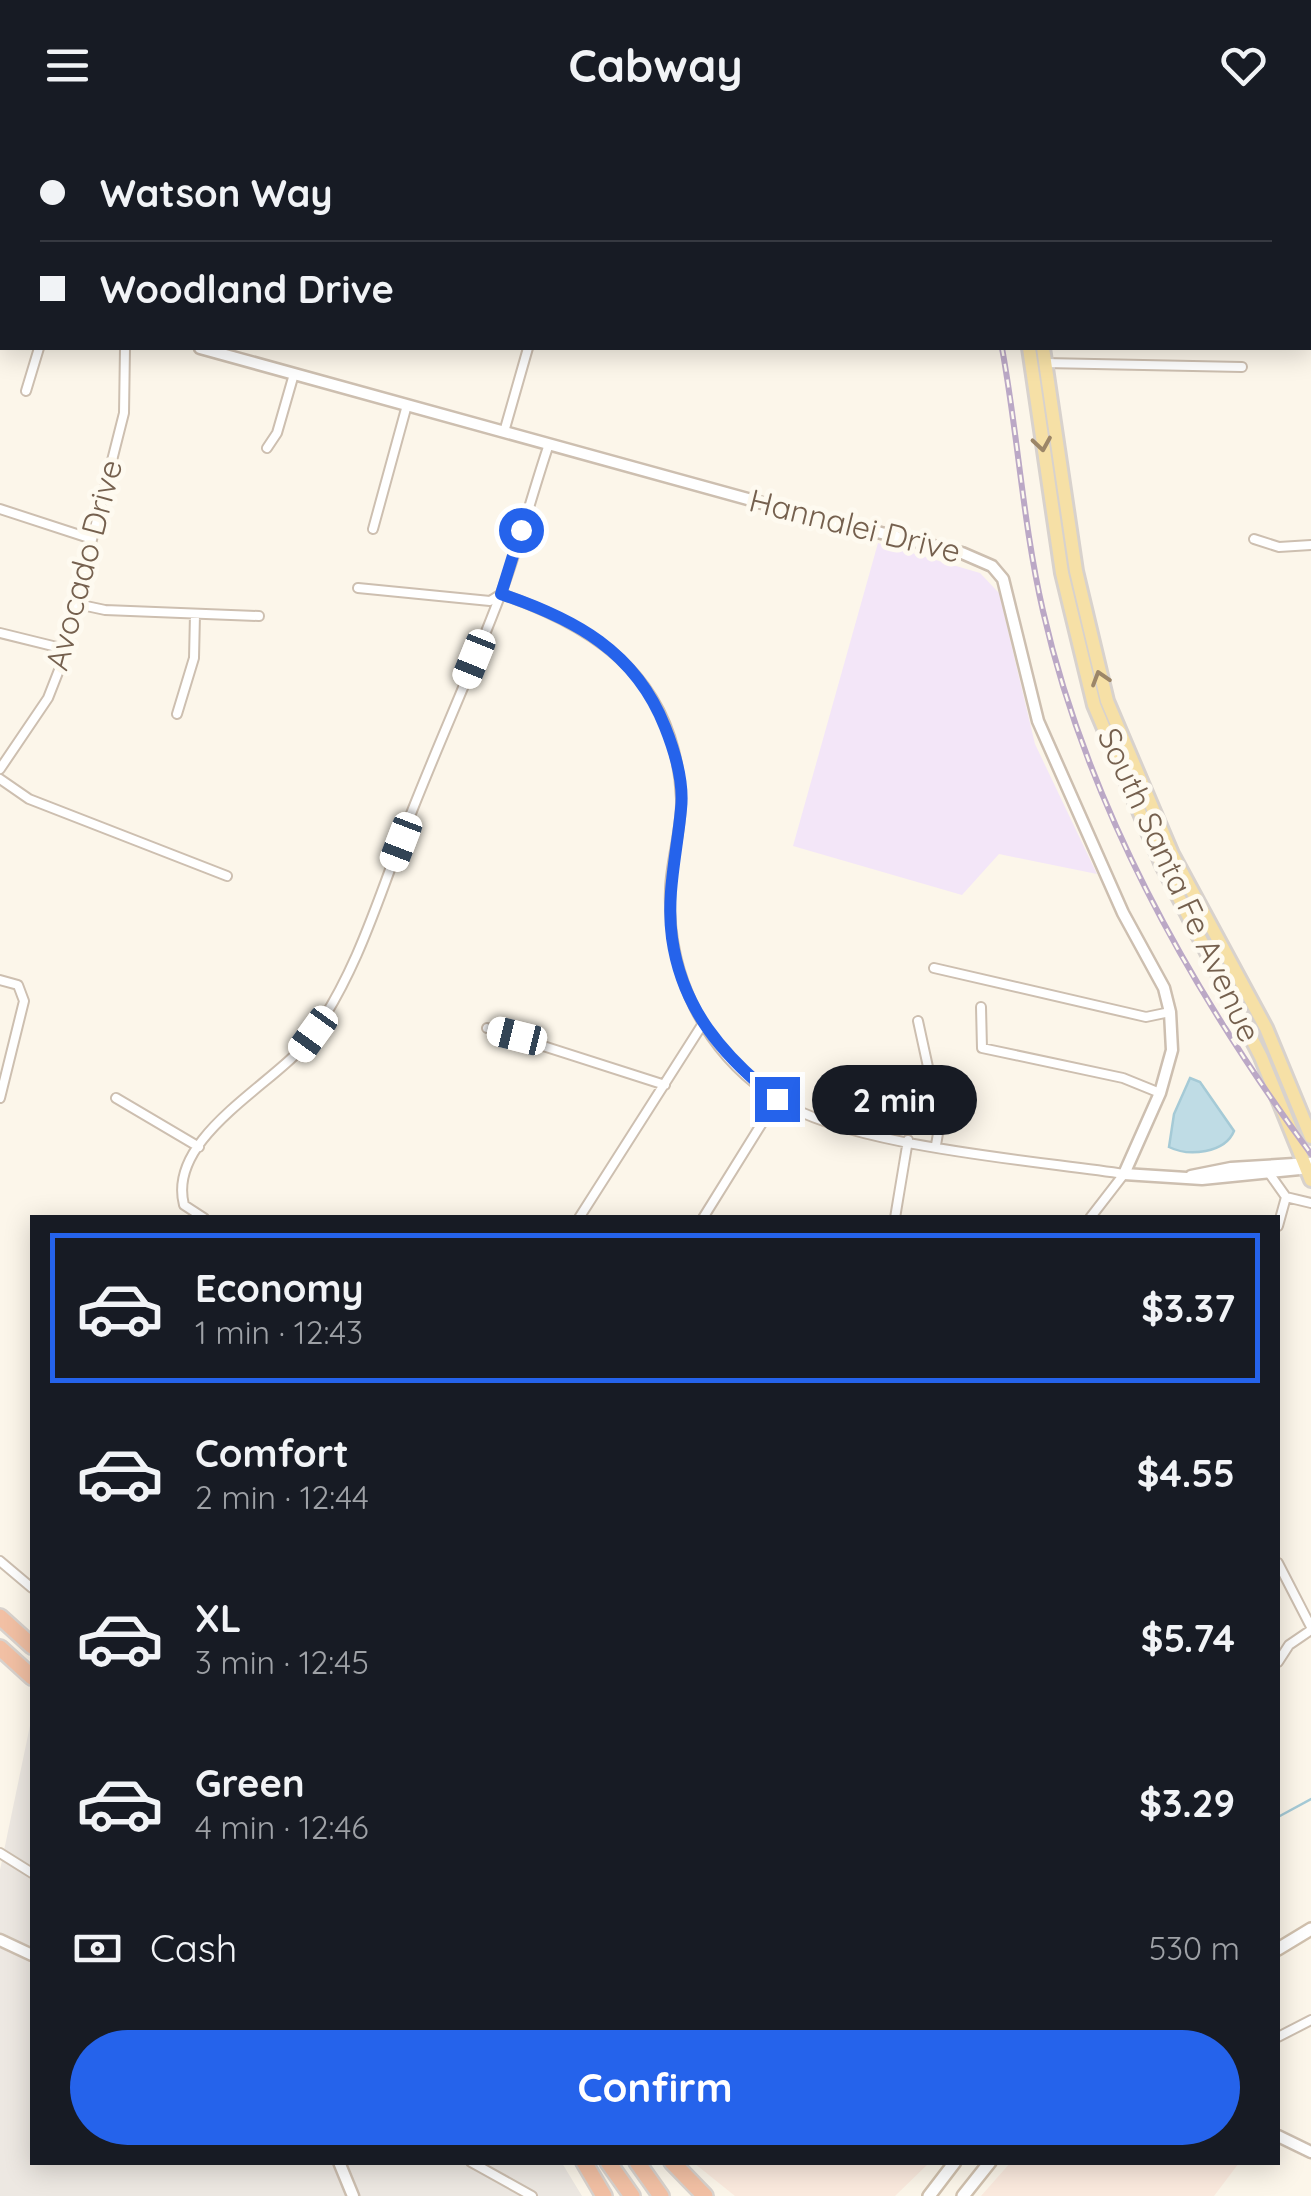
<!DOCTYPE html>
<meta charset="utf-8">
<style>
:root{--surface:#171b24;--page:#242831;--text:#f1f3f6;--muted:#9ea1a6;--line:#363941;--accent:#2563eb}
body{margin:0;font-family:Quicksand,sans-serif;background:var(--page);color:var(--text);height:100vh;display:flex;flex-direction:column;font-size:38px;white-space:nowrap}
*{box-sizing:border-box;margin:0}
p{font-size:32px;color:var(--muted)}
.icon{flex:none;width:55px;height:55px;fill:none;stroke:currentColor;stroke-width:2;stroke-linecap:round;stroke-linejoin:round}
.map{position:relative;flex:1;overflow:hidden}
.details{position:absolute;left:30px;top:1085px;width:1250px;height:950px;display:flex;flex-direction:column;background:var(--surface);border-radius:0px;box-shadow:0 5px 25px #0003}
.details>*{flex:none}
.banner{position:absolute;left:0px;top:0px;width:1312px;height:220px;box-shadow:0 5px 25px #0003;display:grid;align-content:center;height:220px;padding:0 40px;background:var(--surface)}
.end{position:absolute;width:45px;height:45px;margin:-22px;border:12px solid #2563eb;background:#fff;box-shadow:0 0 0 5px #fff}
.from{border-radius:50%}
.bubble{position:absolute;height:70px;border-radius:35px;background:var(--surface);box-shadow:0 5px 25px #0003;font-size:32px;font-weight:700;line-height:70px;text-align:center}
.car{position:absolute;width:30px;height:60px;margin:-30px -15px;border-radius:12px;box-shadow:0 0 8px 2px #0007;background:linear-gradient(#fff 24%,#345 0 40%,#fff 0 76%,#345 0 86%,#fff 0)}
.banner b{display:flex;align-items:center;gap:35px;height:95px;font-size:38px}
.banner b+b{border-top:2px solid var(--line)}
.banner i{width:25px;height:25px;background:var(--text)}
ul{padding:18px 0 0;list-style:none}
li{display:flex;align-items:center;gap:30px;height:150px;margin:0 20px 15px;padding:0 20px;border:5px solid transparent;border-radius:0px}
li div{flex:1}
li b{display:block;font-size:38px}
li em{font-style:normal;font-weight:700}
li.selected{border-color:var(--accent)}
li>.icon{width:90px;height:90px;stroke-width:1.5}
.pay{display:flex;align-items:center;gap:25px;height:110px;padding:0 40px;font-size:38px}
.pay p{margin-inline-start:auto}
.cta{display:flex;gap:20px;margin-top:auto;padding:20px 40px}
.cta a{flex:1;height:115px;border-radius:60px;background:var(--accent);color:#fff;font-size:40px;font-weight:700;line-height:115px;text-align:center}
header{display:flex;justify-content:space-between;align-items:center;height:130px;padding:0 40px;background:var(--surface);font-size:45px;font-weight:700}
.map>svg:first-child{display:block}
.commercial{fill:#fbeade}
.industrial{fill:#ede8e2}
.education{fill:#f3e6f8}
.water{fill:#bfdce5;stroke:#a5cad6;stroke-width:2.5}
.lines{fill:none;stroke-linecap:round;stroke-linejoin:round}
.stream{stroke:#a5cad6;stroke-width:2.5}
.minor-casing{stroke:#cdbfb0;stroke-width:12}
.tertiary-casing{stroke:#cdbfb0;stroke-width:15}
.secondary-casing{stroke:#d0c0ad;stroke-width:16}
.primary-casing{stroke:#d8d2cd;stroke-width:18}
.motorway-casing{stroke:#d8d2cd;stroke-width:20}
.minor{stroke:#fff;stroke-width:8}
.tertiary{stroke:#fff;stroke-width:10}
.secondary{stroke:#fff;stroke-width:11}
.primary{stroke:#f6e0a6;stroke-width:12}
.motorway{stroke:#f2c0a4;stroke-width:15}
.rail-casing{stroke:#bba8c6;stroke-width:6}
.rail{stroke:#fefaf0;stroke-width:2.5;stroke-dasharray:8;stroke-linecap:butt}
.oneway{stroke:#9c8668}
.route{stroke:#2563eb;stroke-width:12}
.labels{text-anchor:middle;stroke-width:10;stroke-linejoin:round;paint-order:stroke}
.street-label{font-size:32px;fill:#75604e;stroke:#fefaf0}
</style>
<header><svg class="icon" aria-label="menu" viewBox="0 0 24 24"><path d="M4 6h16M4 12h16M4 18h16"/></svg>Cabway<svg class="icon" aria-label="heart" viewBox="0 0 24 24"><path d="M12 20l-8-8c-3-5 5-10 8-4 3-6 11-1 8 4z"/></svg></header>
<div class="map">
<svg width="1311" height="2066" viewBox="0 0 1311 2066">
<rect width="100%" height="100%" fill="#fcf6ea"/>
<path class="commercial" d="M1011,2032H1239V2033L1214,2066H981Z
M694,2033H929L895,2066H735Z"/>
<path class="industrial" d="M32,1586V2032L562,2033L582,2066H0V1740Z"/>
<path class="education" d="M878,413L980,443L999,463L1035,614L1097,744L999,724L962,765L793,716Z"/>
<path class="water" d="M1190,948L1200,952L1234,1001C1225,1023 1189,1027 1169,1017L1174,984Z"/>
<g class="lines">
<path class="stream" d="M1278,1687L1311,1669"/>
<g class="minor-casing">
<path id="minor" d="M399,0L403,2
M798,0L800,2
M1204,0L1205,2
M751,2L755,0
M0,162L2,163
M1045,233L1242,237
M26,261L39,218
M504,302L528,218
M267,318L277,303L294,244
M0,379L92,409
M373,399L407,275
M1254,409L1279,417L1311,415
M358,458L490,471L501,464C602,499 676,552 681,669C682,698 671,729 670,759C667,845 704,923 778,970C852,1017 1032,1030 1124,1044L1090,1088
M77,474L105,480L259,486
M0,503L65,519
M177,584L194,528L195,484
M0,639L48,568L59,540L124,283L125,218
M0,649L29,669L227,746
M934,838L1146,887L1170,882
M0,850L18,855L24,871L0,968
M981,877L982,918L1123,948L1160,963
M918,891L940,992L936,1015
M487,898L665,955
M116,968L199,1017
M1269,1043L1286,1067
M204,1088L184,1075C166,1006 278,953 311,907C356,844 378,770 405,699C435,621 470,545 500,466C519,416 532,364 549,314
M579,1088L702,895
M703,1088L777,969
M895,1088L908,1010
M1278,1096L1286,1067L1311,1073
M0,1431L32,1458
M1278,1433L1311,1497
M1278,1532L1289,1515L1311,1500
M0,1723L32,1743
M1278,1907L1311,1890
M471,2032L532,2066"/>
</g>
<g class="tertiary-casing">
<path id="tertiary" d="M157,2L158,0
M200,218L784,379L962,423L992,436L1003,449L1038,591L1123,783L1164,858L1170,882L1172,920L1160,963L1124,1044L1202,1049L1310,1038
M1191,1046L1231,1038L1310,1033
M0,1810L32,1825
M1278,2006L1311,2022
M339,2032L353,2066"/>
</g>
<g class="secondary-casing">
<path id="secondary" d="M1278,1819L1311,1799
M929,2066L955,2032
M963,2066L990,2032"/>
</g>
<g class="primary-casing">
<path id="primary" d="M951,0L952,2
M968,0L969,2
M1029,218L1062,443L1094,575L1162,735L1261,927L1311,1050
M1043,218L1076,441L1107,571L1172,724L1266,898L1311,1007"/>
</g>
<g class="motorway-casing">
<path id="motorway" d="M0,1487L32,1516
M0,1518L32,1547
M584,2032L604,2066
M608,2032L632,2066
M637,2032L661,2066
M672,2032L705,2066"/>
</g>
<use href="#minor" class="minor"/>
<use href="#tertiary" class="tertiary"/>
<use href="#secondary" class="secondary"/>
<use href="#primary" class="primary"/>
<use href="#motorway" class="motorway"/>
<g class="rail-casing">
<path id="rail" d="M916,0L918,2
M1002,218C1018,305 1023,395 1043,481C1088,679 1192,862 1311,1024"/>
</g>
<use href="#rail" class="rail"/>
</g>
<defs><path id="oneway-chevron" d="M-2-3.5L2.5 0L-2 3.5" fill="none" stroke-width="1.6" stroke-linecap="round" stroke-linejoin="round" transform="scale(2.5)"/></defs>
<g class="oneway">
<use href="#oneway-chevron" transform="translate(1042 314) rotate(81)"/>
<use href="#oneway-chevron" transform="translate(1100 548) rotate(-107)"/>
</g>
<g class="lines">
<path class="route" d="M521,400L501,464C575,489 635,521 665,597C675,622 684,653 681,679C677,723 666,764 672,808C682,879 723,926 777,969"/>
</g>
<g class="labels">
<g class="street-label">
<text transform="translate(855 396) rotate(14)" y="11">Hannalei Drive</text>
<text transform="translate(84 435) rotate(-75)" y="11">Avocado Drive</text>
<text transform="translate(1179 755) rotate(65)" y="11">South Santa Fe Avenue</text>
</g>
</g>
</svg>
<i class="end from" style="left:521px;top:400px"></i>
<i class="end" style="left:777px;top:969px"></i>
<div class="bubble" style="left:812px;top:935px;width:165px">2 min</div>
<i class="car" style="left:474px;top:529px;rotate:202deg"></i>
<i class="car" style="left:401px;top:712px;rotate:201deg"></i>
<i class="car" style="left:313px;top:904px;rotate:216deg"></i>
<i class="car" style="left:517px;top:906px;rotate:284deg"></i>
<div class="banner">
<b><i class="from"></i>Watson Way</b>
<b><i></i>Woodland Drive</b>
</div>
<section class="details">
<ul>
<li class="selected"><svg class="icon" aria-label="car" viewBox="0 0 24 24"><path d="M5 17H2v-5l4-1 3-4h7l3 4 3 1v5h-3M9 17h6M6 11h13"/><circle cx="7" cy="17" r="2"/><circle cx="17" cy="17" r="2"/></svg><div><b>Economy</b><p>1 min · 12:43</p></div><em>$3.37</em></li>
<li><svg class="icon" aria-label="car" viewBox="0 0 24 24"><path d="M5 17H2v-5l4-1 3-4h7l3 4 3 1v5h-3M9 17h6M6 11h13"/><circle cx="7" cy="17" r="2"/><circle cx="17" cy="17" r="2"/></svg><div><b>Comfort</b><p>2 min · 12:44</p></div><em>$4.55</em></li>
<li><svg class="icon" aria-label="car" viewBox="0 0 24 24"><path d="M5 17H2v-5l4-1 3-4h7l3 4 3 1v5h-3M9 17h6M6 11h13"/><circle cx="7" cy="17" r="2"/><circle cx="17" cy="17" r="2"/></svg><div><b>XL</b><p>3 min · 12:45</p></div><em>$5.74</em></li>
<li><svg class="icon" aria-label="car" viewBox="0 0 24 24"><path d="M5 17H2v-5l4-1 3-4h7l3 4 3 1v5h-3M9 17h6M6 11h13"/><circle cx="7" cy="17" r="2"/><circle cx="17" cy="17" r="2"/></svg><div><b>Green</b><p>4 min · 12:46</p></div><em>$3.29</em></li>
</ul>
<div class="pay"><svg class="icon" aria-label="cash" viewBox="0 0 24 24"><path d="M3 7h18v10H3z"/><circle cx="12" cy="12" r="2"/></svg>Cash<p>530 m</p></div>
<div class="cta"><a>Confirm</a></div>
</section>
</div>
